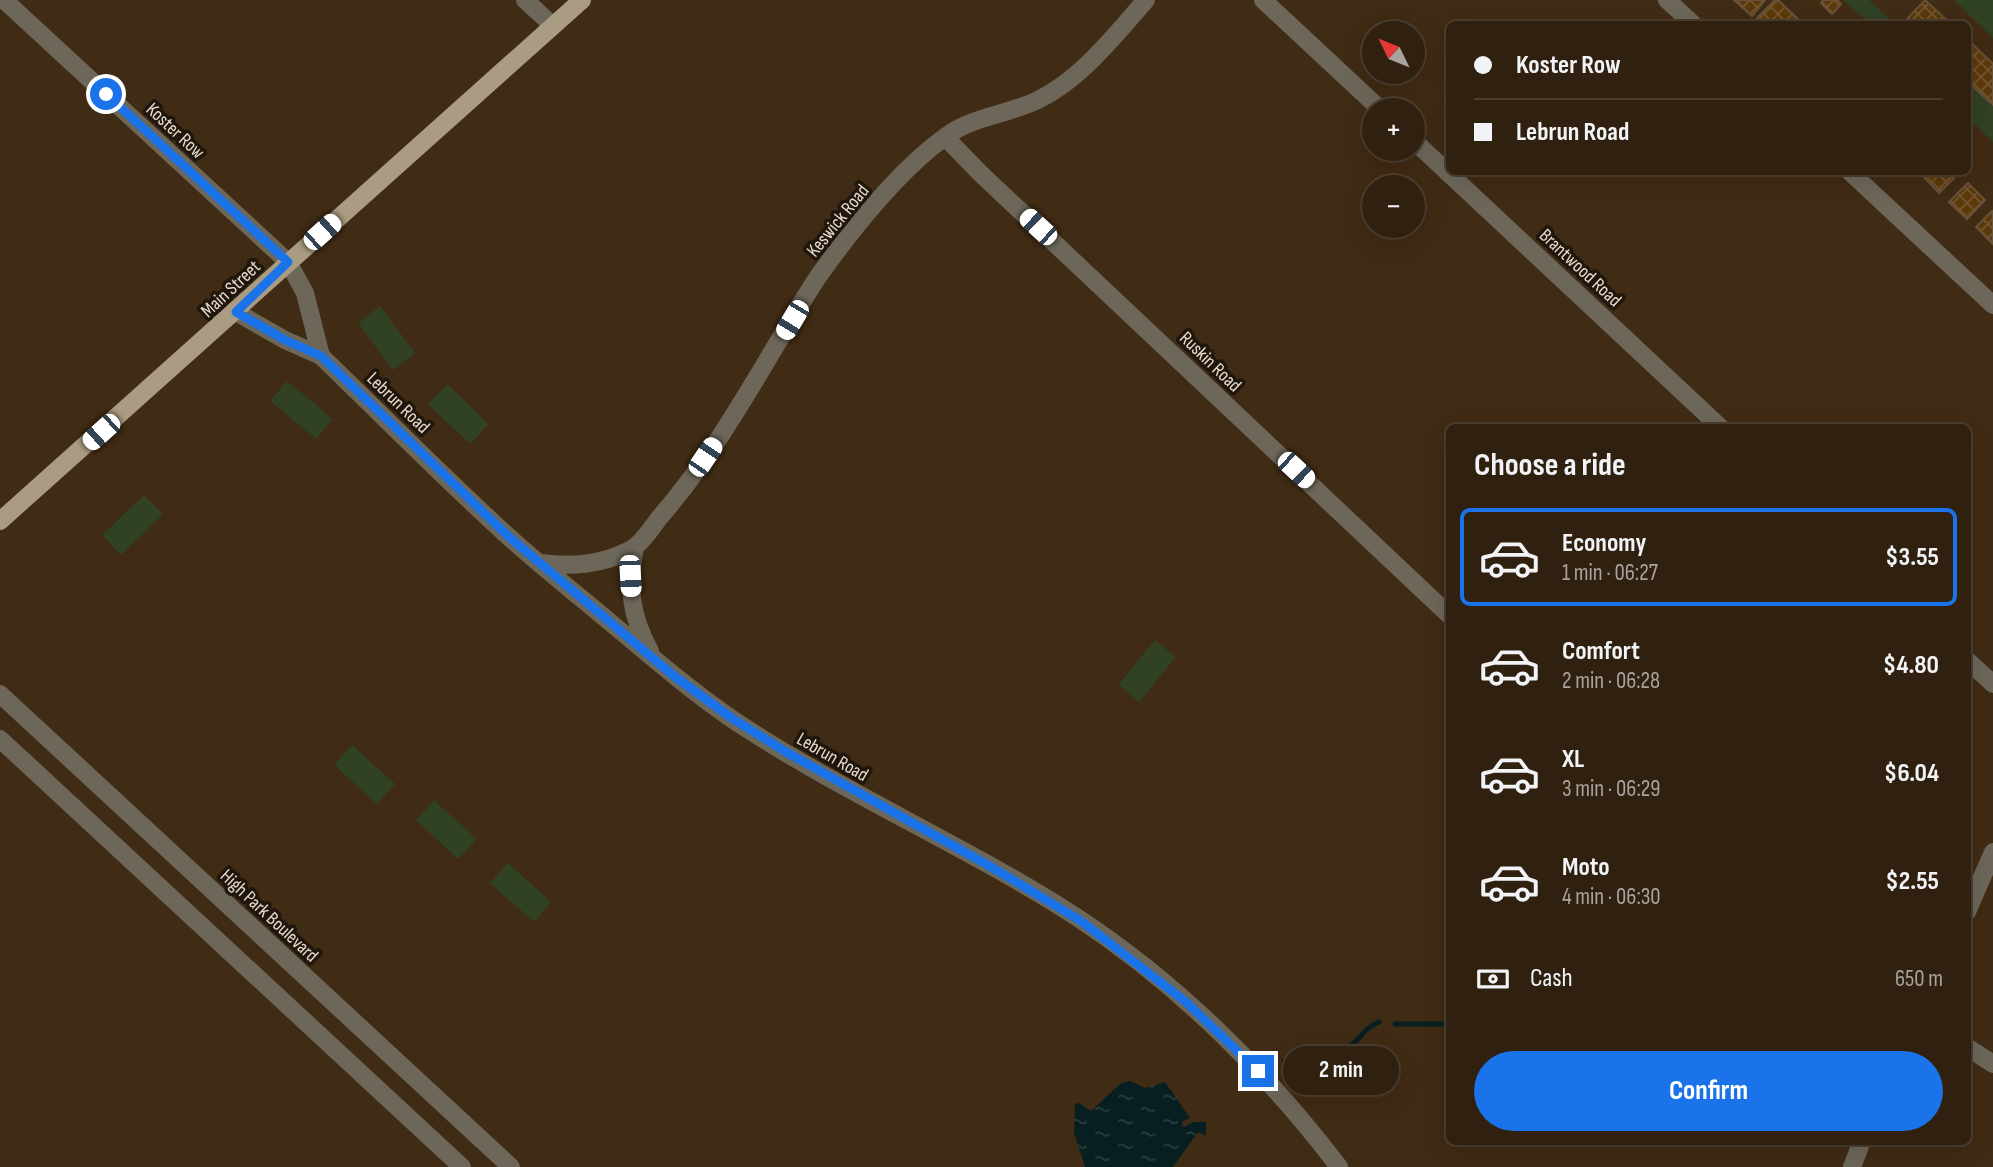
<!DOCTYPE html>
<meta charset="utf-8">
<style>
:root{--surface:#30200f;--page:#3c2d1d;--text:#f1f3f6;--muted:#a8a39e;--line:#4b3e2f;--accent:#1a73e8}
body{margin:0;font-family:"Sofia Sans Condensed",sans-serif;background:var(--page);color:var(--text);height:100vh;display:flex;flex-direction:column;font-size:26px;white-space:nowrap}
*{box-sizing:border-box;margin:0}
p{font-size:23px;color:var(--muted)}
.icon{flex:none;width:38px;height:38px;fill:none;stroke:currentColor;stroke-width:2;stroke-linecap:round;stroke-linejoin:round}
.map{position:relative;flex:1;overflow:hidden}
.details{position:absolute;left:1446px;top:424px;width:525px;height:721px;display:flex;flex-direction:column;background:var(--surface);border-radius:10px;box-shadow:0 7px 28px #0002,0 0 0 2px var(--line)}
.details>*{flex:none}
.banner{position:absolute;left:1446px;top:21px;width:525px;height:154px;border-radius:10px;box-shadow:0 7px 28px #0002,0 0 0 2px var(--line);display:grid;align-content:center;height:154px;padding:0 28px;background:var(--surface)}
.needle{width:46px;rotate:313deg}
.fabs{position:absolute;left:1362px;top:21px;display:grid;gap:14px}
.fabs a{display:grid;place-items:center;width:63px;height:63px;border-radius:50%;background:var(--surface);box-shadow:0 7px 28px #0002,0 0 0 2px var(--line);font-size:35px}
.end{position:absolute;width:32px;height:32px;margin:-16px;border:9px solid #1a73e8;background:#fff;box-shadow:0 0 0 4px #fff}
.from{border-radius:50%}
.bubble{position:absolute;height:49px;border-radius:24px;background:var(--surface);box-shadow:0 7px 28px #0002,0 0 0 2px var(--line);font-size:23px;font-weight:700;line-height:49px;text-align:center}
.car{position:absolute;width:21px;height:42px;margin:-21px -10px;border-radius:9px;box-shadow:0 0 5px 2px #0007;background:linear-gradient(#fff 24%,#345 0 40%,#fff 0 76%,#345 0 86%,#fff 0)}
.banner b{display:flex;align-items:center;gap:24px;height:66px;font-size:26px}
.banner b+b{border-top:2px solid var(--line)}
.banner i{width:18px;height:18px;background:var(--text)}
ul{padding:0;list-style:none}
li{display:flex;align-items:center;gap:21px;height:98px;margin:0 14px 10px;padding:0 14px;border:4px solid transparent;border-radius:10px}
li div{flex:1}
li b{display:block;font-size:26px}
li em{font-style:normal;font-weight:700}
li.current{border-color:var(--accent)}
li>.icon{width:63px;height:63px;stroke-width:1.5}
h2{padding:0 28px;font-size:32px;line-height:84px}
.pay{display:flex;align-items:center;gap:18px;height:77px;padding:0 28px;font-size:26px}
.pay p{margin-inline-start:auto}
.button{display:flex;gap:14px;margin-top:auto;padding:14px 28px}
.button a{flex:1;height:80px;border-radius:42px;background:var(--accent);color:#fff;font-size:28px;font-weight:700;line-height:80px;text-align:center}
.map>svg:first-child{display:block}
.grass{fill:#314124}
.water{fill:url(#water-ripples)}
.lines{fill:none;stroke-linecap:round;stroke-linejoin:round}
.stream{stroke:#071f21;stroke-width:5}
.building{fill:url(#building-cross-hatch);stroke:#675139;stroke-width:2}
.street{stroke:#6d675a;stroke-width:18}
.primary{stroke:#aa9c82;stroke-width:18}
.route{stroke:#1a73e8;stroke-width:9}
.labels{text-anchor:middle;stroke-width:7;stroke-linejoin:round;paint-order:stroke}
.street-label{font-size:19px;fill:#e8dacd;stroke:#1f160c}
</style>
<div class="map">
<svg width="1993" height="1167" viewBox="0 0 1993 1167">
<defs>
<pattern id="water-ripples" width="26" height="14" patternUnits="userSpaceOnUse" patternTransform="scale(1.75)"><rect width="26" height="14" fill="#071f21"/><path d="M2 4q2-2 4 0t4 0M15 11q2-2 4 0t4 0" fill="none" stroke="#2b3f40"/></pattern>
<pattern id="building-cross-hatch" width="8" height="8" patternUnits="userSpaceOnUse" patternTransform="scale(1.75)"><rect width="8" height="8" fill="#5b390b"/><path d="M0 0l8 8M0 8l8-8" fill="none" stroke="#73552d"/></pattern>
</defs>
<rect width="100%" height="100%" fill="#402b14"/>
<path class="grass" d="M1843,0H1869L1895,24H1870Z
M1954,0H1993V38Z
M1967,79L1993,106V142L1967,117Z
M380,306L415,353L393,370L358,323Z
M287,381L333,419L316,439L270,401Z
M447,384L489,424L470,444L428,404Z
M144,495L163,514L121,555L102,535Z
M1155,640L1176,657L1139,702L1118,685Z
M352,745L395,784L377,804L334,765Z
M434,800L477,839L458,859L416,820Z
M508,863L551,902L534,922L490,883Z"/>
<path class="water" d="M1130,1081L1145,1088L1165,1082L1190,1118L1183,1121L1182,1124L1184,1127L1193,1122H1206V1136L1198,1132L1173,1167H1085L1074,1133L1075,1104L1079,1103L1091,1111L1120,1084Z"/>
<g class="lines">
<path class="stream" d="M1395,1024H1449
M1284,1061C1311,1064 1339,1060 1358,1039C1366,1030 1368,1027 1379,1022"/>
</g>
<path class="building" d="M1734,0H1765L1752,16Z
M1775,0H1778L1799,20L1795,24H1761L1756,19Z
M1823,0H1837L1841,4L1832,14L1821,3Z
M1925,0L1951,24H1907L1904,22Z
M1967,39L1993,64V105L1967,81Z
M1919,172H1948L1954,178L1939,193Z
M1968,183L1985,200L1967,219L1949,202Z
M1992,211L1993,212V244L1976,227Z"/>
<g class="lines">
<path class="street" d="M4,0L288,262L305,293L321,356
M525,0L553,26
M1263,0L1381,110
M1667,0L1693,24
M945,137L980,173L1449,615
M1412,139L1720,427
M1850,172L1993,305
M236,312L285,340L321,356C384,417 445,479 510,538C543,568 578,595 611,623C652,657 692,692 735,721C845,794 967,846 1078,918C1178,984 1267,1072 1339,1167
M635,547C628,587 630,615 650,651
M540,563C572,567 602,565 632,549C643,542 652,527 660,517C707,463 744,399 781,337C794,316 806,294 820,274C853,228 898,171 945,137C973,116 1007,115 1038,100C1082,78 1114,36 1146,0
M1967,660L1993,684
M0,694L511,1167
M0,739L462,1167
M1967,912L1993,852
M1967,1047L1993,1064
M1852,1167L1862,1141"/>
<path class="primary" d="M0,521L582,0"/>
</g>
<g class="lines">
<path class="route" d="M106,94L288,262L236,312L285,340L321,356L509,537L674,676L733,719L786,752L993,868L1081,921L1186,1002L1258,1071"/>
</g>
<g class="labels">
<g class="street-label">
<text transform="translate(176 130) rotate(43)" y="7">Koster Row</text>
<text transform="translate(837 220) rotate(-51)" y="7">Keswick Road</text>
<text transform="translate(1581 267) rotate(43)" y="7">Brantwood Road</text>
<text transform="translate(230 288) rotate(-43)" y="7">Main Street</text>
<text transform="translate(1211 361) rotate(44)" y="7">Ruskin Road</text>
<text transform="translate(399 402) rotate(44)" y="7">Lebrun Road</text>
<text transform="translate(833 756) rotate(30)" y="7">Lebrun Road</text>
<text transform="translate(270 915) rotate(43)" y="7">High Park Boulevard</text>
</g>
</g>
</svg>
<div class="fabs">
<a><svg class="needle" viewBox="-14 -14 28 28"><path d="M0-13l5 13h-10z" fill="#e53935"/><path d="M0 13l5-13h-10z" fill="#a8a39e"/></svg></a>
<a>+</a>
<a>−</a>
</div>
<i class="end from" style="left:106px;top:94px"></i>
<i class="end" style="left:1258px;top:1071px"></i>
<div class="bubble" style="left:1283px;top:1046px;width:116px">2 min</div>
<i class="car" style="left:1038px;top:227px;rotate:313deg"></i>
<i class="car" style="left:322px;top:232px;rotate:48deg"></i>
<i class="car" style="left:792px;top:320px;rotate:211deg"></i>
<i class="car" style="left:101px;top:432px;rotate:228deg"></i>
<i class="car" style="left:705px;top:457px;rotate:34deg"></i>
<i class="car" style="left:1296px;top:470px;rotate:133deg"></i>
<i class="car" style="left:630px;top:576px;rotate:177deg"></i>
<div class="banner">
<b><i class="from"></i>Koster Row</b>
<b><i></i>Lebrun Road</b>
</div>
<section class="details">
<h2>Choose a ride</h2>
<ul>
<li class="current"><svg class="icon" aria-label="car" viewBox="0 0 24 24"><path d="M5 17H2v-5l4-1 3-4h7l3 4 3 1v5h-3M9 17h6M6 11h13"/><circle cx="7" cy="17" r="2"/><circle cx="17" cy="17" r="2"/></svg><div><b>Economy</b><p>1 min · 06:27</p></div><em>$3.55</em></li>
<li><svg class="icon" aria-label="car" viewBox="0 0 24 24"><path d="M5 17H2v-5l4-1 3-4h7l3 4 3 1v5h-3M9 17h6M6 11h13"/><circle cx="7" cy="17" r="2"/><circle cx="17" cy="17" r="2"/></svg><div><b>Comfort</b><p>2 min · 06:28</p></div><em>$4.80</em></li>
<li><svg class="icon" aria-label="car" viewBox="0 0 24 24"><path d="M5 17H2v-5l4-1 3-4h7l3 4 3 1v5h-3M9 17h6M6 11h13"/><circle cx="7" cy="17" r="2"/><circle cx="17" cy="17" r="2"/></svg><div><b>XL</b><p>3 min · 06:29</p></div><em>$6.04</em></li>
<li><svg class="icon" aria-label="car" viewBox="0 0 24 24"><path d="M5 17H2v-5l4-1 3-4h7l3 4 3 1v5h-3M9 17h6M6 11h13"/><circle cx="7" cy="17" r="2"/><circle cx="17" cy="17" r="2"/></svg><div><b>Moto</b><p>4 min · 06:30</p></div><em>$2.55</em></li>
</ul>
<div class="pay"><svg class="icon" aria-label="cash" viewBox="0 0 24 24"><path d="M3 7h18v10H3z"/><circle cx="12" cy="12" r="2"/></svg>Cash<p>650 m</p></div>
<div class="button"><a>Confirm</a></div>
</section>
</div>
